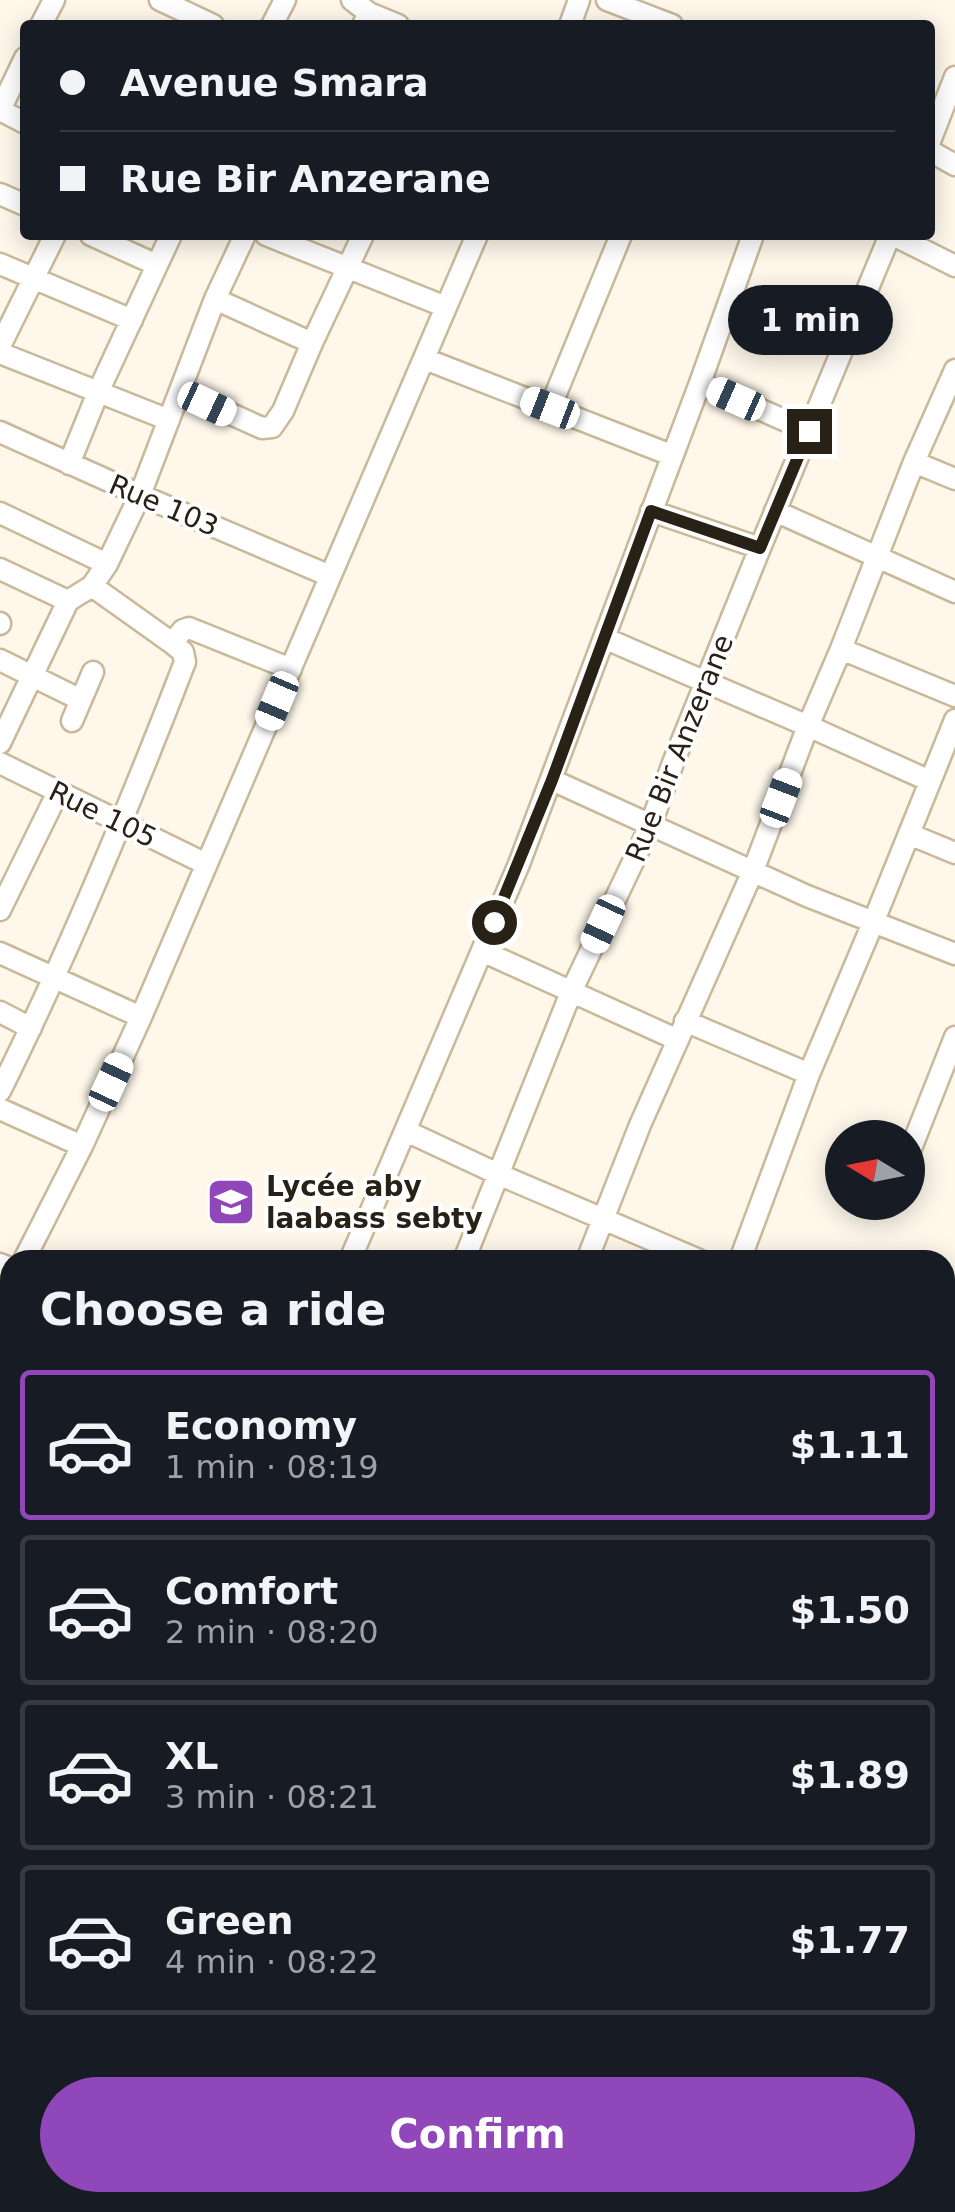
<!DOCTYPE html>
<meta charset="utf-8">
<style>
:root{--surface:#171b24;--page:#242831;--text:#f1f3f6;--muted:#9ea1a6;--line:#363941;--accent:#9047b9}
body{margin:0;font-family:"DejaVu Sans",sans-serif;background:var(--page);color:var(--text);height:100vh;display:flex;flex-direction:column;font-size:38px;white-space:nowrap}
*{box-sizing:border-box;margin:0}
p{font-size:32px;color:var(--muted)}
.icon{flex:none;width:55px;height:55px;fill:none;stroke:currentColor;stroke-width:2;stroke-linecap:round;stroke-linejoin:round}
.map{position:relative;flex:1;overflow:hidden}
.details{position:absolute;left:0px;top:1250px;width:955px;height:962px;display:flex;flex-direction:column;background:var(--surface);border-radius:30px 30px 0 0;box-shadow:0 5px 25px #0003}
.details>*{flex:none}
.banner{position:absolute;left:20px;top:20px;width:915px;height:220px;border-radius:10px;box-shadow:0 5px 25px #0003;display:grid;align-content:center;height:220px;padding:0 40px;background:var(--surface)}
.needle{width:65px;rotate:280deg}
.controls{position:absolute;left:825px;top:1120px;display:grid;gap:20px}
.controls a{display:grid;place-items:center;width:100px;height:100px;border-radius:50%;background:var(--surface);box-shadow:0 5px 25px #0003;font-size:50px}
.end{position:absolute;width:45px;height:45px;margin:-22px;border:12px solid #282115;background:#fff;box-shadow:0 0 0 5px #fff}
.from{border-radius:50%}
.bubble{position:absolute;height:70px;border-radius:35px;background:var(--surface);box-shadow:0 5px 25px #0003;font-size:32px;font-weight:800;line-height:70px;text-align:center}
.car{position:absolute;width:30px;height:60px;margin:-30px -15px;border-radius:12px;box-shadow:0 0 8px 2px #0007;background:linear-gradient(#fff 24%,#345 0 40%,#fff 0 76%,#345 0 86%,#fff 0)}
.banner b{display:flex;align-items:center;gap:35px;height:95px;font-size:38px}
.banner b+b{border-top:2px solid var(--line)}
.banner i{width:25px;height:25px;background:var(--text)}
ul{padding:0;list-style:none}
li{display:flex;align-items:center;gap:30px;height:150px;margin:0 20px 15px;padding:0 20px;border:5px solid var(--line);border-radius:10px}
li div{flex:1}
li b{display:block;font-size:38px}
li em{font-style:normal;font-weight:800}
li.selected{border-color:var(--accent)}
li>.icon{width:90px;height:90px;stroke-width:1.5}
h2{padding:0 40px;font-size:45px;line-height:120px}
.action{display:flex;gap:20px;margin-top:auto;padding:20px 40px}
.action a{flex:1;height:115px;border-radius:60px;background:var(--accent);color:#fff;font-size:40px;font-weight:800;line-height:115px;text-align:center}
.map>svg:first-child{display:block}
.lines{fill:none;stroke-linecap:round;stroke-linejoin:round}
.street-casing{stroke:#c9b899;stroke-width:25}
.street{stroke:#fff;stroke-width:20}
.route{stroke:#282115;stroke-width:12}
.labels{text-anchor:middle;stroke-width:8;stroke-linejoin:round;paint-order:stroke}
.street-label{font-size:28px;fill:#282115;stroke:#fff}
.poi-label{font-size:28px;font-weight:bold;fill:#282115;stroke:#fff;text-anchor:start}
</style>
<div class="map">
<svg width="955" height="2212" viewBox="0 0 955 2212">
<rect width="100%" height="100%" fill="#fef7ea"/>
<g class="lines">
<g class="street-casing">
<path id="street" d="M160,0L213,25
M352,0L369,13L363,25
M607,0L672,25
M369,13L398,25
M41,25L54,0
M272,25L285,0
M570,25L579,0
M25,58L0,110L25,123
M930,141L955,77
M930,151L955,165
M0,194L25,205
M91,235L157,265
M266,235L446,307
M893,235L955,266
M0,264L132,320
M215,299L312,343
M0,346L55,235
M0,353L169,420
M425,359L671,455
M700,383L809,431
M180,391L262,428L272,427L283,411L312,343L363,235
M550,408L621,235
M0,432L140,495L330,576
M914,462L955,479
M69,464L99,390L171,235
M651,511L760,548
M775,511L955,592
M0,513L107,564
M0,569L68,601
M0,624V623
M604,638L808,726L930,781
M172,643L183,630L189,628L291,669
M841,649L955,696
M0,660L81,700
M72,721L93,672
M0,743L68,601L92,586L107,564L140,495L215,299L245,235
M0,763L206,864
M552,780L807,896L955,954
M909,834L955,853
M0,910L58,792
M482,951L678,1040
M0,953L141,1017
M0,1012L31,1028
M685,1021L809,1074
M0,1091C69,952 129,807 185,662L183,652L172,643L92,586
M0,1109L82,1146
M406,1131L498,1174L699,1260
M908,1156L955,1037
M24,1260L82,1146L141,1017L477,235
M350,1260L519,864L700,383L753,235
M464,1260L572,990L651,824L673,763L760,548L890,235
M587,1260L640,1125L753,871L808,726L841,649L914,462L955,370
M740,1260L809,1074L873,923L955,720
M0,1264L10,1268
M0,1311L10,1290
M945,1354L955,1329
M0,1572L10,1577
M0,1616L10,1620
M950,1616L955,1601
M945,1702L955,1705
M945,1837L955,1841
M945,1885L955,1859
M0,1994L10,1974
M945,2017L955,2022
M0,2117L10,2121
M158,2202L171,2212
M505,2202L507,2212
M525,2202L540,2212
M65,2212L69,2202
M188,2212L195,2202
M580,2212L585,2202"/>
</g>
<use href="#street" class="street"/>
</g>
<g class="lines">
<path class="route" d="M494,922L552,780L651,511L760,548L809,431"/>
</g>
<defs>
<g id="school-square" transform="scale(2.5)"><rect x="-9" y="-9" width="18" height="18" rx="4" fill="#9047b9" stroke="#fff"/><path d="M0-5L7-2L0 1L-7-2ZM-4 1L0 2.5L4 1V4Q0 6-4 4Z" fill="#fff"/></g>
</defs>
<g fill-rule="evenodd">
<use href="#school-square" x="231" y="1202"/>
</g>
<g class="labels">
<g class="street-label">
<text transform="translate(164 505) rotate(23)" y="10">Rue 103</text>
<text transform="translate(679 748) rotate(-68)" y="10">Rue Bir Anzerane</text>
<text transform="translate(103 814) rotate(26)" y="10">Rue 105</text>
</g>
<g class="poi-label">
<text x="266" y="1196">Lycée aby<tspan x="266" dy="32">laabass sebty</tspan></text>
</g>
</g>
</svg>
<div class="controls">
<a><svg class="needle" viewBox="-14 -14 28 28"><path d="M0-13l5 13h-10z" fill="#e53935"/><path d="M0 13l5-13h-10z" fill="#9ea1a6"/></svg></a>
</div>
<i class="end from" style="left:494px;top:922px"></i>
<i class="end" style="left:809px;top:431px"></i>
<div class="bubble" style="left:728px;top:285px;width:165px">1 min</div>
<i class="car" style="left:736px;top:399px;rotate:294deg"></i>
<i class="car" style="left:207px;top:404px;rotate:115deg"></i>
<i class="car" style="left:550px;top:408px;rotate:291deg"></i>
<i class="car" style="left:277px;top:701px;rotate:203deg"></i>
<i class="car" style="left:781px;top:798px;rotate:21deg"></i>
<i class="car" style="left:603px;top:924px;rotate:205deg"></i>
<i class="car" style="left:111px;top:1082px;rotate:25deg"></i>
<div class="banner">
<b><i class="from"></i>Avenue Smara</b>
<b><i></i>Rue Bir Anzerane</b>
</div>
<section class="details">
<h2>Choose a ride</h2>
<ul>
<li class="selected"><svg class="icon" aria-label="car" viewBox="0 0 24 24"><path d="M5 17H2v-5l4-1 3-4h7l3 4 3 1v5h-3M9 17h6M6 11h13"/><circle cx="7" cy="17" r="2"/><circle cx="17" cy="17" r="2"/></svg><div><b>Economy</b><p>1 min · 08:19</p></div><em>$1.11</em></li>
<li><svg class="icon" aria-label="car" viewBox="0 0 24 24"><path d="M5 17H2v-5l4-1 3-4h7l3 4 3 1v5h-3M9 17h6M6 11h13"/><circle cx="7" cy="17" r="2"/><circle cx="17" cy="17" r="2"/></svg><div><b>Comfort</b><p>2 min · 08:20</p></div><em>$1.50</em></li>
<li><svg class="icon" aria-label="car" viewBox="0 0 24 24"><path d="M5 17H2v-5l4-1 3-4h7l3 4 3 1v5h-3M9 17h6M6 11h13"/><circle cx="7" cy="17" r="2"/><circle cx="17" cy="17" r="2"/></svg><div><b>XL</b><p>3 min · 08:21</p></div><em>$1.89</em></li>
<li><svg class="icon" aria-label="car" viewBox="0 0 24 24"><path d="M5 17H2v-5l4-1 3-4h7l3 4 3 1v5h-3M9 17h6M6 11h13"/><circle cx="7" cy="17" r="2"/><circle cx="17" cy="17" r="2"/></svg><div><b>Green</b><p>4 min · 08:22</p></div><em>$1.77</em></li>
</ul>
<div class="action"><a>Confirm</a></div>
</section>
</div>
